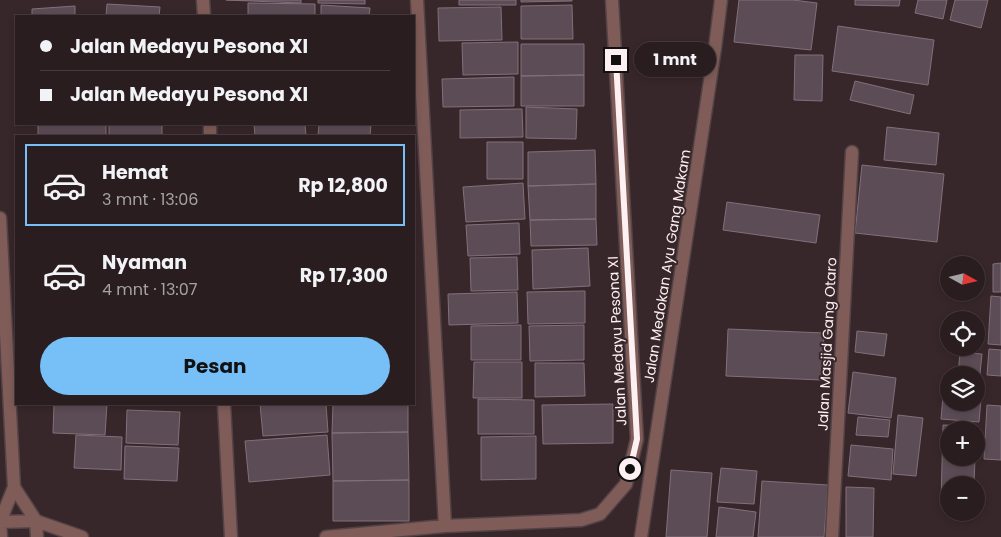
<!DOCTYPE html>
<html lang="id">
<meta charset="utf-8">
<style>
:root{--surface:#2a1d20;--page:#362a2d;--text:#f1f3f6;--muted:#a5a2a5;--line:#463b3e;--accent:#76c0f7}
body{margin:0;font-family:Poppins,sans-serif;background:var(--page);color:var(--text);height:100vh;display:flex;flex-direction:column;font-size:19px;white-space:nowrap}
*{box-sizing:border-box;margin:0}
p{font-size:16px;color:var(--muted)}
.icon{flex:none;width:28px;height:28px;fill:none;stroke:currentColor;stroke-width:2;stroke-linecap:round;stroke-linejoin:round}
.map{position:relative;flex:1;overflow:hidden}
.sheet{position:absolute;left:15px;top:135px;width:400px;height:270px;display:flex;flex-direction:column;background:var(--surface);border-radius:0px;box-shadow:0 2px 8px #0003,0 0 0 1px var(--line)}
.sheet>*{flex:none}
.hud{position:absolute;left:15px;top:15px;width:400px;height:110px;border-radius:0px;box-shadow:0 2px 8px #0003,0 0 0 1px var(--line);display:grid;align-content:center;height:110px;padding:0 25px;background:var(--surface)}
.needle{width:32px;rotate:98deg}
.fabs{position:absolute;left:940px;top:256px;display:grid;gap:10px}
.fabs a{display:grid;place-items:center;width:45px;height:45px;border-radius:50%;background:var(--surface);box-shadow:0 2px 8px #0003,0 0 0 1px var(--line);font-size:25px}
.end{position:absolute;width:22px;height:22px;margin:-11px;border:6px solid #fcf0f2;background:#111;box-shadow:0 0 0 2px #111}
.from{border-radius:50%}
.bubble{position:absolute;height:35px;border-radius:18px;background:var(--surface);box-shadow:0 2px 8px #0003,0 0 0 1px var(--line);font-size:16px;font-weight:700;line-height:35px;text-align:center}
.hud b{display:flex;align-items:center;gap:18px;height:48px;font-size:19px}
.hud b+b{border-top:1px solid var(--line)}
.hud i{width:12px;height:12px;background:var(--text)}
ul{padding:9px 0 0;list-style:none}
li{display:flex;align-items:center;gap:15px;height:82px;margin:0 10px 8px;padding:0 15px;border:2px solid transparent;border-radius:0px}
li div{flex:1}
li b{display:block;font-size:19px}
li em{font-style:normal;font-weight:700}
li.current{border-color:var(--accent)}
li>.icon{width:45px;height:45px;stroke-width:1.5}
.cta{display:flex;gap:10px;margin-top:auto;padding:10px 25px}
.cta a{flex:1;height:58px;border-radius:30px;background:var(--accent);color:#111;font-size:20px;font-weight:700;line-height:58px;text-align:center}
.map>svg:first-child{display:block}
.building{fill:#5c4c56;stroke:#81707b}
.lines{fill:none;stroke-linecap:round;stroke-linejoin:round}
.minor-casing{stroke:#534346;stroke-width:15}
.minor{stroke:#7f5c57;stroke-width:12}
.route{stroke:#fcf0f2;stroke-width:6}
.labels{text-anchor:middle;stroke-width:4;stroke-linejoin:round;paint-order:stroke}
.street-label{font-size:14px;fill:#fcf0f2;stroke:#38272a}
</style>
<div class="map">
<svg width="1001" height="537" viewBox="0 0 1001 537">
<rect width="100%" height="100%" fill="#38272a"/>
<path class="building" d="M226,0H301V3Z
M318,0H365V4L318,3Z
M459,0H516V5H459Z
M521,0H572V1L521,2Z
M739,0H793L817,3L811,50L734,42Z
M855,0H900L899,6L855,5Z
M918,0H947L943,19L915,13Z
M955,0H988L981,28L950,20Z
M248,3L315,4V16H248Z
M107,4L160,7L159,16H106Z
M321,5L370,8L369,16H321Z
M572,5L573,39H521V6Z
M75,6V16H32V9Z
M501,7L502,40L439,41L438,8Z
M838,26L934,40L928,85L832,71Z
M518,42V74L463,75L462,43Z
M521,44H584V75L521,76Z
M795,55H823L822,101L794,100Z
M584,75V106H521V76Z
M514,77V106L443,107L442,79Z
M855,81L914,95L910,114L850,100Z
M526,107L577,109L576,139L526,138Z
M522,109L523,137L460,138V110Z
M38,124H106V136H38Z
M109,124H162V136H109Z
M254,124H305L306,136H255Z
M319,124H371L370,136H318Z
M887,127L939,133L936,165L884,160Z
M487,142H523V179H487Z
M595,150L596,184L528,186V152Z
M862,165L944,174L937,242L855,233Z
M523,183L525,219L466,222L463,187Z
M596,184V219L530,220L528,186Z
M727,202L820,215L816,243L723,230Z
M596,219L597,245L531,246L530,220Z
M519,223L520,254L468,256L466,225Z
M588,248L590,286L533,289L532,250Z
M517,257L518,290L471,291L470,258Z
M1001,263V292H993V264Z
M585,291V323L528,324L527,292Z
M517,292L518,323L449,325L448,294Z
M991,296L1001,297V345L988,344Z
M521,325V360H471V326Z
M584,325V360L530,361L529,326Z
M728,329L824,333L822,380L726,376Z
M857,331L887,334L884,356L855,352Z
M989,349L1001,350V376L987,375Z
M960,352L982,354L979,383L976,382V375H958Z
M474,362H522V398H473Z
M535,363H584L585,396L535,397Z
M853,372L896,378L891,418L848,413Z
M944,384L949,385V402H976V387L982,388L979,422L941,419Z
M478,399L534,400V434H478Z
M54,404H107L105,435L53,433Z
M260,404H326L328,432L263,436Z
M333,404H408V432L332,433Z
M613,404V443L543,444L542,405Z
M987,405L1001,406V460L984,459Z
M127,410L180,412L178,445L126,443Z
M898,415L923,418L916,476L893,474Z
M858,417L890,420L888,437L856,435Z
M943,425L975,426V430H949V458H975L974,485H949V502H941Z
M408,432L409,480L333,481L332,433Z
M76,435L122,437L121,470L74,468Z
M327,435L330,475L249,482L245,441Z
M536,436V479L481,480V437Z
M851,445L893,449L891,480L848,476Z
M125,446L179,448L177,481L124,479Z
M721,468L757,471L754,504L717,502Z
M671,470L712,473L707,537H666Z
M409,480V521H333V481Z
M762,481L828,485L824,537H758Z
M846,487L874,488L873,537H846Z
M719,507L756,512L753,537H716Z"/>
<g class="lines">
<g class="minor-casing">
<path id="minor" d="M203,0L204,16
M210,124V136
M0,218L14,487L0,522L1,537
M224,404L231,537
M14,487L36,521L37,537
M0,522L36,521L82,537
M445,526L581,520L600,514L626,484L637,439L612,0
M326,537L445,526L417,0
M641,537L715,48L721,0
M832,537L852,152"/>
</g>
<use href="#minor" class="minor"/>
</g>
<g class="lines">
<path class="route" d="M616,60L637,439L630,469"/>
</g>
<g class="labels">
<g class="street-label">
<text transform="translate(667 266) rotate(-81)" y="5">Jalan Medokan Ayu Gang Makam</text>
<text transform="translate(617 341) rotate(-93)" y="5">Jalan Medayu Pesona XI</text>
<text transform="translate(827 344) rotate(-87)" y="5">Jalan Masjid Gang Otaro</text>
</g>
</g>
</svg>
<div class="fabs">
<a><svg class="needle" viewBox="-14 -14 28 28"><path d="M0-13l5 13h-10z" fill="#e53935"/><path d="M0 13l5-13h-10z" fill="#a5a2a5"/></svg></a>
<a><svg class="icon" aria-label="locate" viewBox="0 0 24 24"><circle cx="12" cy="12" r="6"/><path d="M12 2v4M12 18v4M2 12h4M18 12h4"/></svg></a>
<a><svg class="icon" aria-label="layers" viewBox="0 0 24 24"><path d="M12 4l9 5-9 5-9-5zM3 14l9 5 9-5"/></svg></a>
<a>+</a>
<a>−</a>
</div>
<i class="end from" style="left:630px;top:469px"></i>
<i class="end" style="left:616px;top:60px"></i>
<div class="bubble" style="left:634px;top:42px;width:82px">1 mnt</div>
<div class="hud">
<b><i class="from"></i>Jalan Medayu Pesona XI</b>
<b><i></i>Jalan Medayu Pesona XI</b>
</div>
<section class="sheet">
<ul>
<li class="current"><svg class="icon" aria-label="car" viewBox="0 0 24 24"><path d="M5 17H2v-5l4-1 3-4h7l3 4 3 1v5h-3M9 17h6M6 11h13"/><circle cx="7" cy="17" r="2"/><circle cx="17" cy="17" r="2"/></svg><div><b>Hemat</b><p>3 mnt · 13:06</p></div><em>Rp 12,800</em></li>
<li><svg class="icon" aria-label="car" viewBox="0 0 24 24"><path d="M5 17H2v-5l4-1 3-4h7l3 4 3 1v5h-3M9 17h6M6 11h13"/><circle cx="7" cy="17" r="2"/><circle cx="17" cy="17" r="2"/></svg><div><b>Nyaman</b><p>4 mnt · 13:07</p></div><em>Rp 17,300</em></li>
</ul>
<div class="cta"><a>Pesan</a></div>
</section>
</div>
